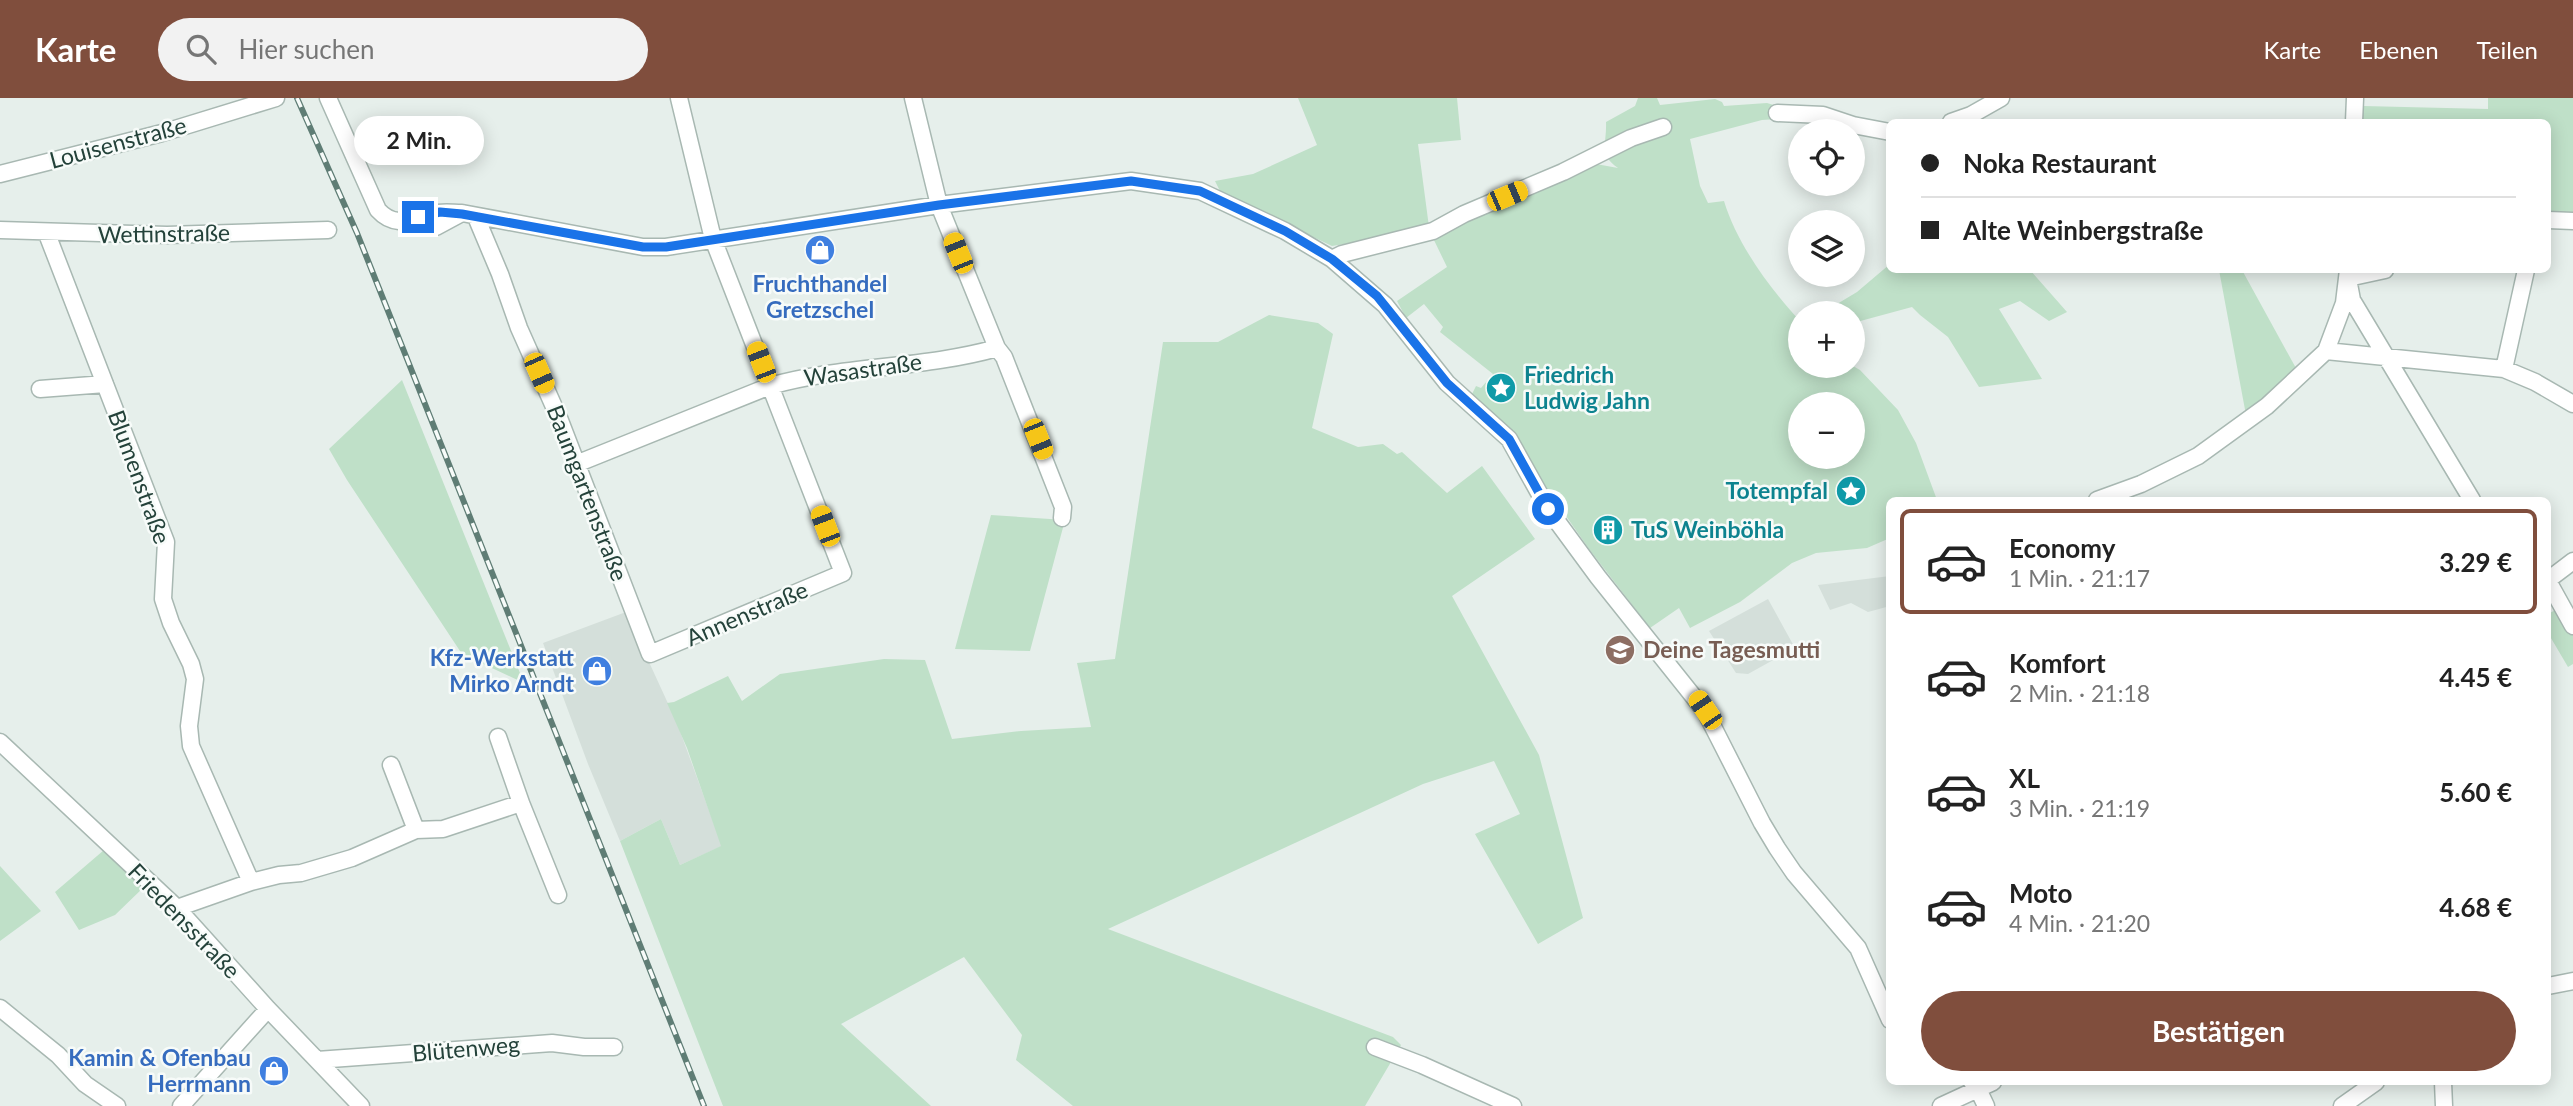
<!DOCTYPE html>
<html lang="de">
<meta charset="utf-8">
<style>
:root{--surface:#fff;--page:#f2f2f2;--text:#222;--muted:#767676;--line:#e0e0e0;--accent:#804e3d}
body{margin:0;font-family:Lato,sans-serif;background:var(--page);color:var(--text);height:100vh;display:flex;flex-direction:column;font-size:26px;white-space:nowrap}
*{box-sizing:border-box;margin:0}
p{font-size:23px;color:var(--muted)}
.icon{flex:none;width:38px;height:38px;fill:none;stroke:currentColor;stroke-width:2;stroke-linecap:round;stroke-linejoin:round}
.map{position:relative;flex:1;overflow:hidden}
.panel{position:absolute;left:1886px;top:399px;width:665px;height:588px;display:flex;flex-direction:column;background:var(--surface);border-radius:10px;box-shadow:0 4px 18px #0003}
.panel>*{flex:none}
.hud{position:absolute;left:1886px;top:21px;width:665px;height:154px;border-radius:10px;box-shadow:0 4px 18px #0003;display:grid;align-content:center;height:154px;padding:0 35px;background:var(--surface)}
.tools{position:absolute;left:1788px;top:21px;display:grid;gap:14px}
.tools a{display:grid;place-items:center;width:77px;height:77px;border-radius:50%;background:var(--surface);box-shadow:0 4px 18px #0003;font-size:35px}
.end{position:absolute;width:32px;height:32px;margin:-16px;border:9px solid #1a73e8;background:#fff;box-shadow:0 0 0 4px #fff}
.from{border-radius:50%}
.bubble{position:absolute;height:49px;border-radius:24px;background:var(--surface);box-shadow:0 4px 18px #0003;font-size:23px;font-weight:700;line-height:49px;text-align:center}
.car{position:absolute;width:21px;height:42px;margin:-21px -10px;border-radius:9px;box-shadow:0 0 5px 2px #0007;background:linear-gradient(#f5c518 24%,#345 0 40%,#f5c518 0 76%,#345 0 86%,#f5c518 0)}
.hud b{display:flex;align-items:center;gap:24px;height:66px;font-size:26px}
.hud b+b{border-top:2px solid var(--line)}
.hud i{width:18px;height:18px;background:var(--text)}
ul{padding:12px 0 0;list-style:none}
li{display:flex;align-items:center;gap:21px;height:105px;margin:0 14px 10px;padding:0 21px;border:4px solid transparent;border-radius:10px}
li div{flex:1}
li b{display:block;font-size:26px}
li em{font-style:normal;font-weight:700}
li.on{border-color:var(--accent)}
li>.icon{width:63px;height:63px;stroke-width:1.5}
.button{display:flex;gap:14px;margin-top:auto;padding:14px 35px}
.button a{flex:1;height:80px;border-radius:42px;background:var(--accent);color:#fff;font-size:28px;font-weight:700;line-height:80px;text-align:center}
header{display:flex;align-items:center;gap:42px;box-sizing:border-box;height:98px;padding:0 35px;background:var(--accent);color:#fff}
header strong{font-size:33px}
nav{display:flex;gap:38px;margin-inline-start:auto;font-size:24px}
.search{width:490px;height:63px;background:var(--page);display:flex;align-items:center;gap:18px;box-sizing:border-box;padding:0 24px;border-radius:38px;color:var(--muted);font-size:26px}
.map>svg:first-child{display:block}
.built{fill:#d4dfda}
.green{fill:#bfe0c8;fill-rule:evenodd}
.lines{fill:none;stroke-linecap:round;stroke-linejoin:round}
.minor-casing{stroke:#a8b8b2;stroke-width:19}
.minor{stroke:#fff;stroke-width:16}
.rail-casing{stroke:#5f7d75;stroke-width:6}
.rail{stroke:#f7fbf9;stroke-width:3.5;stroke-dasharray:10;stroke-linecap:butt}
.route{stroke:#1a73e8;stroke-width:9}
.labels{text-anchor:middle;stroke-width:5;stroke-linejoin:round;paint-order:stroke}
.street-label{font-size:23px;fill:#24423a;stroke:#f7fbf9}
.shop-label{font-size:23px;font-weight:bold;fill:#366cbe;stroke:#f7fbf9;text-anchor:end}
.culture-label{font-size:23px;font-weight:bold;fill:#0d838f;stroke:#f7fbf9;text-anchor:start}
.education-label{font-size:23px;font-weight:bold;fill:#785e54;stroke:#f7fbf9;text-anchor:start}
</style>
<header>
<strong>Karte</strong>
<div class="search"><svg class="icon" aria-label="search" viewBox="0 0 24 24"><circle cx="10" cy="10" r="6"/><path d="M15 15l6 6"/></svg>Hier suchen</div>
<nav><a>Karte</a><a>Ebenen</a><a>Teilen</a></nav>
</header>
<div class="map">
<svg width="2573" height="1008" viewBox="0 0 2573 1008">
<rect width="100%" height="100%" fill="#e6efeb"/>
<path class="built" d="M1890,478V508L1868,514L1851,505L1830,512L1818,487Z
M1768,501L1795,550L1748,576L1736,575L1709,533Z
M626,514L677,625L722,748L680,767L661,721L620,743L588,666L543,545Z"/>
<path class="green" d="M1298,0H1457L1461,42L1418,46L1429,129L1382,140L1332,148L1221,95L1215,83L1253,76L1317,47Z
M1638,0H1657L1660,7L1715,1L1722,4L1724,8L1767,5L1777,8V21L1762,22L1690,41L1700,88L1708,105L1724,103C1737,146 1770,191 1801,224V268H1853L1860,272L1898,312L1916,345L1937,402H1890V440L1867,450L1816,455L1792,465L1740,504L1690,530L1679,510L1650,530L1589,451L1534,372L1512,333L1471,298L1476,288L1481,290L1493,276L1440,234L1443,229L1424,206L1406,220L1397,203L1447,169L1432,138L1596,66L1618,70C1598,56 1607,46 1606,24L1635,8ZM1801,306H1853V359H1801Z
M2488,0H2573V114L2548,115V24H2362L2363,8L2488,11Z
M1890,166V172H2030L2067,214L2049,223L2020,203L1999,211L2042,281L1979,289L1948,239L1920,217L1912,209L1853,225V215H1822L1857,194Z
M2219,172H2242L2297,272L2246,317Z
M1269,217L1318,225L1333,236L1312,330L1358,349L1383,346L1397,356L1402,354L1447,395L1482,368L1535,441L1452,498L1539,657L1583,820L1538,846L1475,736L1520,716L1494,663L1423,686L1108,831L1393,939L1401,947L1365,1008H1073L1016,962L1022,937L964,859L841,926L931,1008H723L620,743L661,721L680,767L721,748L687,650L667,605L674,604L728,578L742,603L780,576L884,561L925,562L952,641L1021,633L1091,629L1077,565L1115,561L1163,244H1218Z
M402,282L524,585L462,556L347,382L329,351Z
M991,417L1065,422L1030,553L955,551Z
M2559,510L2573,535V566L2568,569L2548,535V516Z
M104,752L144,789L115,817L79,832L55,794Z
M0,768L41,813L0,843Z"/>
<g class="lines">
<g class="minor-casing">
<path id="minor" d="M328,0L378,112C397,133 415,118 438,115C446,114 454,115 462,115L643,149H666L939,107L1131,83L1200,93L1285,133L1332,161L1385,207L1447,285L1509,341L1548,411L1598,479L1705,613L1762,725L1777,750L1794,775L1858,850L1890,922
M913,0L939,107L997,250L1004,259L1063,409L1062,420
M1777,15L1823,17L1853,27L1890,34
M1951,24L1971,17L2001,0
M2354,24L2355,0
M0,76L162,35L276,0
M476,119L500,176L519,230L559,320L650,556L843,475L713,141L679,0
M2548,122L2573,123
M436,129L462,115
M0,132L167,137L328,132
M47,136L166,444L163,501L171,525L191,566L195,581L189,628L191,648L251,784
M1332,161L1342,156L1433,133L1464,116L1563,74L1631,40L1663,29
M2348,180L2385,172
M2349,186L2352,202L2472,402
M2326,253L2504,271L2535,284L2573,306
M2504,271L2526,172
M40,291L105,286
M576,366L770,288C844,267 923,271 997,250
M2097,402L2141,386L2198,358L2267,308L2326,253L2344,205L2348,172
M2548,482L2573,463
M2548,483L2573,528
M498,639L521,705
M0,644L177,810L268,911L361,1008
M391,667L416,732L443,731L521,705L558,797
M177,810L251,784L279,777L301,775L352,760L416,732
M2548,888L2573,883
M0,910L58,957L85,986L117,1008
M1375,949L1422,967L1513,1008
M317,962L552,945L584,949H614
M1972,984L1978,991L1986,1008
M2443,984L2444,1008
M181,1008L268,911
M1941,1008L1993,984
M2342,1008L2376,984"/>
</g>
<use href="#minor" class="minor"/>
<g class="rail-casing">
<path id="rail" d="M297,0L357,135L704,1008"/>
</g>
<use href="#rail" class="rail"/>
</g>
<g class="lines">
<path class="route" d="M418,119L440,114L462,116L643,149H666L939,107L1131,83L1200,93L1285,133L1332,161L1377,198L1447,285L1509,341L1548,411"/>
</g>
<defs>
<g id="shop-disc" transform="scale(1.575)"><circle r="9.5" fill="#3f7fe0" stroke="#f7fbf9"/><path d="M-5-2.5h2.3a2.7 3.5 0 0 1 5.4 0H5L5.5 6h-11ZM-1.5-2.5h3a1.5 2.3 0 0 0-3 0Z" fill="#fff"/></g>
<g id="sight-disc" transform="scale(1.575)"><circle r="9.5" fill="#0f9aa8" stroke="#f7fbf9"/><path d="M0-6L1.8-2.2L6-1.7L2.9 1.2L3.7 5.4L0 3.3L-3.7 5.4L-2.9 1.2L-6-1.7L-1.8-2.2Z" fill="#fff"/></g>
<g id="building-disc" transform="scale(1.575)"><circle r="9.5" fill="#0f9aa8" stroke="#f7fbf9"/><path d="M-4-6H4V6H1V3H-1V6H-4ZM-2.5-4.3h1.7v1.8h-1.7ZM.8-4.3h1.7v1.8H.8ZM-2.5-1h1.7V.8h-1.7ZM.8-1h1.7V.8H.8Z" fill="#fff"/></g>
<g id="school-disc" transform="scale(1.575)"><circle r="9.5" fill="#8d6e63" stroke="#f7fbf9"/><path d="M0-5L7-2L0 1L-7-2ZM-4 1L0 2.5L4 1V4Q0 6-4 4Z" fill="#fff"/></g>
</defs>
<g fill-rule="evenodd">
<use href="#shop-disc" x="820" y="152"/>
<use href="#sight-disc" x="1501" y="290"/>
<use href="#sight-disc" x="1851" y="393"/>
<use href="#building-disc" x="1608" y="432"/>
<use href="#school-disc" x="1620" y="552"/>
<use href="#shop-disc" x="597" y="573"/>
<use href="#shop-disc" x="274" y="973"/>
</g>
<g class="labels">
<g class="street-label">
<text transform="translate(118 45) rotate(-15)" y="8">Louisenstraße</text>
<text transform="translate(164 136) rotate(-1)" y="8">Wettinstraße</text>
<text transform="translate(863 272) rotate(-8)" y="8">Wasastraße</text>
<text transform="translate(139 379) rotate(70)" y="8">Blumenstraße</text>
<text transform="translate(587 395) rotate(69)" y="8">Baumgartenstraße</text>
<text transform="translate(747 516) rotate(-23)" y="8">Annenstraße</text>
<text transform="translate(184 823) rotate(46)" y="8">Friedensstraße</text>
<text transform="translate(466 951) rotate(-5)" y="8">Blütenweg</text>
</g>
<g class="shop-label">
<text x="820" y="194" text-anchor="middle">Fruchthandel<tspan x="820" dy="26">Gretzschel</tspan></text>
<text x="574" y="568">Kfz-Werkstatt<tspan x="574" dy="26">Mirko Arndt</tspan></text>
<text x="251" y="968">Kamin &amp; Ofenbau<tspan x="251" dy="26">Herrmann</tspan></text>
</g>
<g class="culture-label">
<text x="1524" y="285">Friedrich<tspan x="1524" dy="26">Ludwig Jahn</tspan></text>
<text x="1828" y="401" text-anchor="end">Totempfal</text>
<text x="1631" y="440">TuS Weinböhla</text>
</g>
<g class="education-label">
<text x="1643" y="560">Deine Tagesmutti</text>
</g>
</g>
</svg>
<div class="tools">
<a><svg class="icon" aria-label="locate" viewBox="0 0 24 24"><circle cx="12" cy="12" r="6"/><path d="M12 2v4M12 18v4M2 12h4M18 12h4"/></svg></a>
<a><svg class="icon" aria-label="layers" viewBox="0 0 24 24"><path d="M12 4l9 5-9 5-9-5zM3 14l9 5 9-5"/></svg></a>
<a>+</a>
<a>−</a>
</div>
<i class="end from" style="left:1548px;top:411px"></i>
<i class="end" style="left:418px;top:119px"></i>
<div class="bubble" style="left:354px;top:18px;width:130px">2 Min.</div>
<i class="car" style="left:1507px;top:98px;rotate:67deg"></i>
<i class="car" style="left:958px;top:155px;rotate:338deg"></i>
<i class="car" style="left:761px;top:264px;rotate:339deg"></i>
<i class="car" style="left:539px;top:275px;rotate:156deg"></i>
<i class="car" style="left:1038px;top:341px;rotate:158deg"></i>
<i class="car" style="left:825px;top:428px;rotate:339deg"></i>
<i class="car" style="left:1705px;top:612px;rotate:326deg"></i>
<div class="hud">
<b><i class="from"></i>Noka Restaurant</b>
<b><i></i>Alte Weinbergstraße</b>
</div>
<section class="panel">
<ul>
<li class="on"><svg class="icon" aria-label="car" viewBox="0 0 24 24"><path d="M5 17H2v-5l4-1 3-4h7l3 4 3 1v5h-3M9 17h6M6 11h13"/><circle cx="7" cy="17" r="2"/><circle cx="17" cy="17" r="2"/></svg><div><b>Economy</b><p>1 Min. · 21:17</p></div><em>3.29 €</em></li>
<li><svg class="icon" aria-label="car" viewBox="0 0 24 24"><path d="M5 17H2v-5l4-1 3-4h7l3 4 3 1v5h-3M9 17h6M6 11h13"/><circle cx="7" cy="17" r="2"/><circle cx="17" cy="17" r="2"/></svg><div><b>Komfort</b><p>2 Min. · 21:18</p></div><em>4.45 €</em></li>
<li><svg class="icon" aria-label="car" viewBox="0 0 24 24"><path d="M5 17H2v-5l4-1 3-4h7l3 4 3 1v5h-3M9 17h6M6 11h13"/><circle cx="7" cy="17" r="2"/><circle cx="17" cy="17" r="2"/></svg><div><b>XL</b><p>3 Min. · 21:19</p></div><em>5.60 €</em></li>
<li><svg class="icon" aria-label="car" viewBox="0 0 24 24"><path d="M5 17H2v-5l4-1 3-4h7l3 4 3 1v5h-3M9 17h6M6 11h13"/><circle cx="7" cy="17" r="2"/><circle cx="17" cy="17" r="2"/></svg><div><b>Moto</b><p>4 Min. · 21:20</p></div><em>4.68 €</em></li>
</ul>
<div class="button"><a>Bestätigen</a></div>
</section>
</div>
